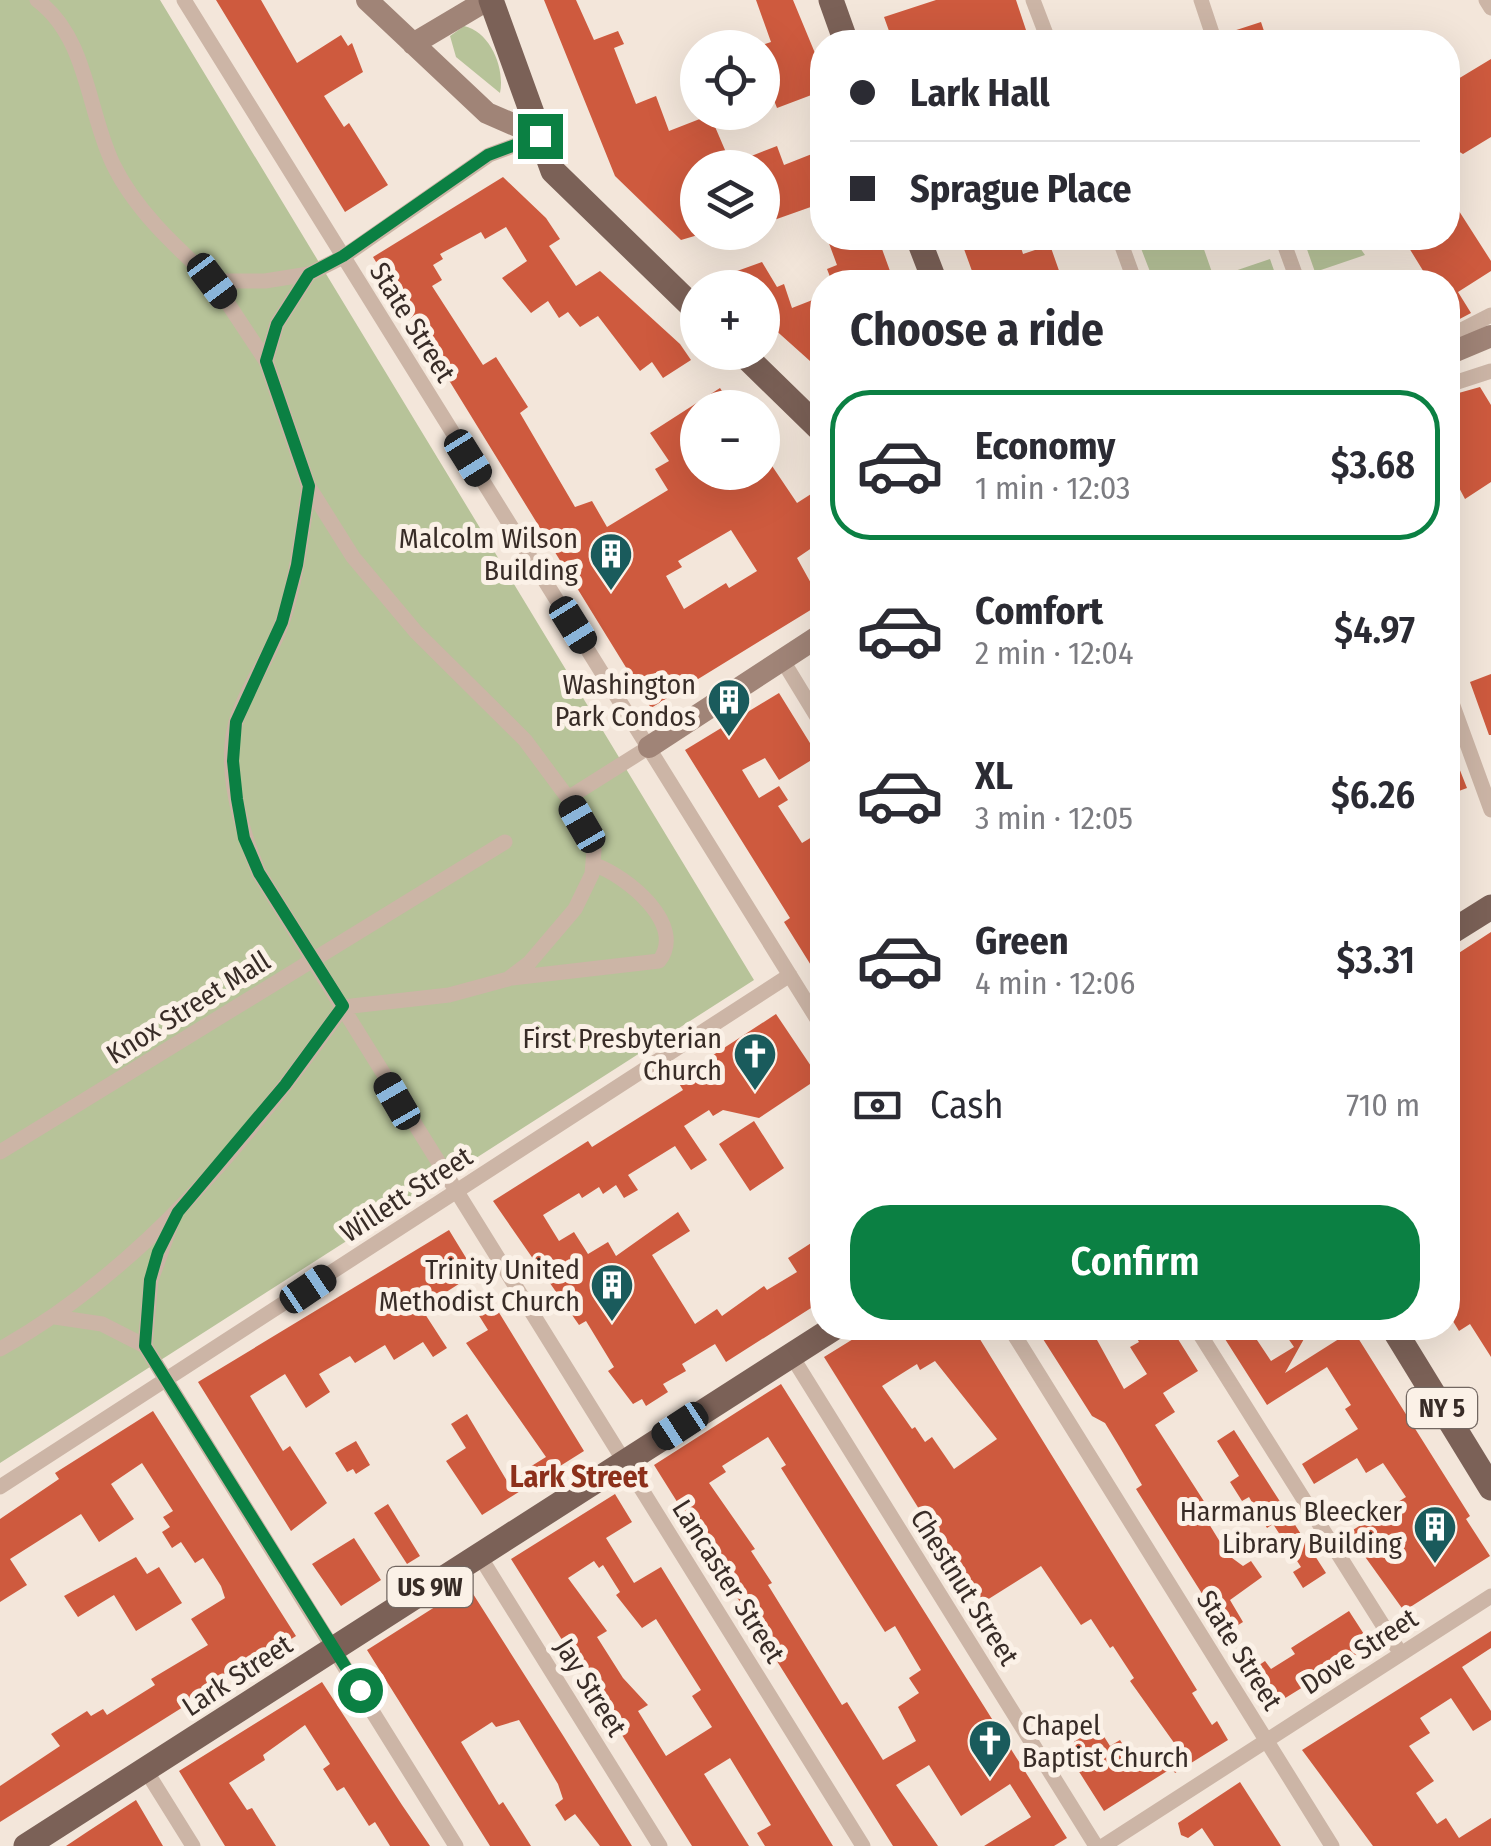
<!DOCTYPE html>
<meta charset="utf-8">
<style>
:root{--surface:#fff;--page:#f7f7f7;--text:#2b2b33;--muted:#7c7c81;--line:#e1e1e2;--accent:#0b8043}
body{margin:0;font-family:"Fira Sans Condensed",sans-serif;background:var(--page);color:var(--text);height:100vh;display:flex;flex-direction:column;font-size:38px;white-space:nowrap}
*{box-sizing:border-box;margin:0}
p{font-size:32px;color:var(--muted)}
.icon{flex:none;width:55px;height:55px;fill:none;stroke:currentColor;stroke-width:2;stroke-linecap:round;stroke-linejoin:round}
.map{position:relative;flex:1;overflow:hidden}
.sheet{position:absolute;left:810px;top:270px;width:650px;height:1070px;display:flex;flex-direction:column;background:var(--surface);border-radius:40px;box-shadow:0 10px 40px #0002}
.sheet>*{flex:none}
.hud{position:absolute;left:810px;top:30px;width:650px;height:220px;border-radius:40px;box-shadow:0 10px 40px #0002;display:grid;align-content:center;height:220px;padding:0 40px;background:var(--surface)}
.tools{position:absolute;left:680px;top:30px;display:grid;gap:20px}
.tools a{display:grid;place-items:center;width:100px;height:100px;border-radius:50%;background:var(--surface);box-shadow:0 10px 40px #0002;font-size:50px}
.end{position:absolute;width:45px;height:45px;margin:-22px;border:12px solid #0b8043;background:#fff;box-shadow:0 0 0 5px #fff}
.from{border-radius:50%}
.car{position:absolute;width:30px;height:60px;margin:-30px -15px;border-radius:12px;box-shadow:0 0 8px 2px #0007;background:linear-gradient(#222 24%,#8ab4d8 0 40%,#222 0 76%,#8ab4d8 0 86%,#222 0)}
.hud b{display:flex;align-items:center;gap:35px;height:95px;font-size:38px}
.hud b+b{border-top:2px solid var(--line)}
.hud i{width:25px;height:25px;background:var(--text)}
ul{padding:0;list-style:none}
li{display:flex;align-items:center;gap:30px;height:150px;margin:0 20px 15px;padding:0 20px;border:5px solid transparent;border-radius:40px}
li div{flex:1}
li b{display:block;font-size:38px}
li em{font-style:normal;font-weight:600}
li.active{border-color:var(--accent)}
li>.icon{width:90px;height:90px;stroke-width:1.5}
h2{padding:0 40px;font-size:45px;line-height:120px}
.pay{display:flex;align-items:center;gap:25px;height:110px;padding:0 40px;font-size:38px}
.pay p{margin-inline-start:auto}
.action{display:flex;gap:20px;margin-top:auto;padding:20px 40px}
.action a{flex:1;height:115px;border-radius:40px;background:var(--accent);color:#fff;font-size:40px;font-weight:600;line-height:115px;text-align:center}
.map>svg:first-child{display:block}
.green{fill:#b7c399}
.building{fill:#ce5a3e;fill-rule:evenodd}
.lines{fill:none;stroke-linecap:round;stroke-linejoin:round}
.street{stroke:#ccb5a6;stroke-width:15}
.secondary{stroke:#a08477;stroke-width:22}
.primary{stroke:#7b6157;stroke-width:25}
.route{stroke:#0b8043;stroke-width:12}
.labels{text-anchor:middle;stroke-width:10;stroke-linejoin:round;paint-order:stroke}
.shield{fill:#fbf1e7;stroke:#726761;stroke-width:2.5}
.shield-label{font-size:25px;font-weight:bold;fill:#382c27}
.street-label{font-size:28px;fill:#382c27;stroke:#fbf1e7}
.poi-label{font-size:28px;fill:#382c27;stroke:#fbf1e7;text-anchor:end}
.neighbourhood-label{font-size:30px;font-weight:bold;fill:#8c301b;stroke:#fbf1e7}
</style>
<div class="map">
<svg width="1491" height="1846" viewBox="0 0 1491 1846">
<rect width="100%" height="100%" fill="#f3e6da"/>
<path class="green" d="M0,0H160L754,980L0,1463Z
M464,26C491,32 505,69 500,93L456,57L450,36Z
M1137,238H1200L1214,278L1270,259L1278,282H1154Z
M1303,238H1353L1365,255L1315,272Z"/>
<path class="building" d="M216,0H261L297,63L341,35L348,46L352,43L363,72L324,96L344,127L349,123L388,185L345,212Z
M544,0H576L594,40L618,31L624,44L614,48L636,104L656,96L669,131L710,115L731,164L777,146L784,165L822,150V203L774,220L762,195V168H698V235L681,240L615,176Z
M756,0H793L822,70V91L777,108L762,70V45L771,42Z
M936,0H1016L1030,42H893L884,17Z
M1261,22L1267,40L1226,42L1224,34Z
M1491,59V137L1463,154L1448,145V85Z
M503,177L546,218L560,239L549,246L576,286L600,271L680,344L691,360L663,378L652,362L640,371L598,316L580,327L568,312L559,318L548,301L531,313L502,278L527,261L506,227L485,239L481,232L440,254L443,259L433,265L442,280L432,286L483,365L496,357L528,407L520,413L575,507L592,501L607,527L668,490L655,469L669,461L650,433L720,388L733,408H698V472H762V451L797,503L822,487V541L797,558L822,603L651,708L373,257ZM731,530L757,571L729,588L726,583L684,609L666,576L682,567L678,561Z
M1459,211L1491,261V271L1458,292L1471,313L1454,322L1448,312V282H1430L1406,243L1415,238H1448V218Z
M827,238H878L894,282H832L827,269L837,265Z
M960,238H1018L1023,254L1050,245L1063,282H976Z
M762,262L777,287L784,284L792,308L815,299L822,318V356L810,361L762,318V288H734L726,275Z
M1480,387L1491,405V482L1465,499L1448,467V396Z
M1491,674V735H1489L1470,682Z
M779,693L818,756L779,780L765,758L742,770L759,798L779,786L788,800L778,806L802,843L822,831V983L784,922L790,918L685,750Z
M1448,740L1467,788L1448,795Z
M1491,932V1357L1470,1324L1459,1331L1448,1313V960Z
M776,1014L819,1078L759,1118L723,1110L713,1116L709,1110L684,1126L707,1160L691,1170L675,1146L628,1175L638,1190L624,1198L616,1185L603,1194L599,1187L582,1198L579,1193L543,1215L559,1241L574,1232L588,1254L608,1242L616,1256L678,1212L690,1231L652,1255L695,1324L717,1309L722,1316L764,1286L767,1290L797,1272L788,1258L822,1236V1301L726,1362L715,1344L682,1364L686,1371L663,1384L668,1392L646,1406L642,1399L633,1404L608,1371L614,1367L586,1321L579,1325L493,1201L588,1141L592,1147L683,1090L678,1082L701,1063Z
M754,1121L784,1168L750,1191L719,1144Z
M449,1230L471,1266L461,1272L465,1280L426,1305L430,1311L425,1314L447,1348L433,1357L423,1342L394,1360L385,1345L355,1363L350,1356L319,1374L330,1392L306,1408L285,1374L250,1396L283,1451L290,1446L327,1503L291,1531L198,1382Z
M487,1293L584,1451L482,1515L446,1461L466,1448L451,1424L467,1414L507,1481L546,1457L466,1343L488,1330L471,1303Z
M871,1328H973L1197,1690L1192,1693L1212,1725L1217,1721L1228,1740L1175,1773L1172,1768L1104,1811L1064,1748L1098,1727L1110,1746L1120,1740L1132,1759L1146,1751L1153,1762L1177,1747L1130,1681L1134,1678L1113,1646L1110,1648L1091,1619L1081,1625L1041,1566L979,1605L824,1357ZM935,1361L997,1439L954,1469L932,1437L925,1442L915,1427L912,1429L882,1386L917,1364L920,1370Z
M1036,1328H1075L1083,1340H1097L1124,1389L1147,1374L1130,1347L1139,1342L1131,1328H1171L1198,1371L1163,1393L1175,1412L1155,1425L1207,1506L1203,1509L1206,1519L1228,1555L1243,1566L1251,1561L1262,1577L1230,1600L1243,1622L1227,1632L1213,1611L1136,1489L1142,1485L1119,1446L1105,1423L1092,1416Z
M1218,1328H1249L1271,1361L1294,1347L1281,1328H1310L1285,1373L1353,1330L1470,1516L1466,1519L1490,1556L1404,1611L1348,1533L1406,1497L1383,1463L1366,1473L1357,1458L1314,1484L1302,1464L1358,1429L1345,1409L1351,1405L1327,1367L1267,1405Z
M781,1384L1067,1838L1054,1846H984L1031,1817L1010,1784L961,1816L929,1765L896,1785L938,1846H893L654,1465ZM768,1437L786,1465L781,1468L885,1632L895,1626L921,1670L909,1678L919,1693L898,1707L916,1741L883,1760L847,1702L842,1705L768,1585L772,1583L751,1551L755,1549L709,1483L726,1472L722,1466Z
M153,1411L296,1636L0,1822V1786L60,1746L51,1734L87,1711L91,1716L103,1709L107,1715L155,1685L151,1679L208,1645L191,1619L225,1598L221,1586L203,1558L195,1563L181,1542L172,1548L162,1532L170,1527L163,1517L173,1511L142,1463L111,1484L134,1519L99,1542L81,1514L10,1559L27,1585L0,1602V1519L59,1479L55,1473Z
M1234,1430L1326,1573L1303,1588L1293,1572L1301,1567L1273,1524L1267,1528L1249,1497L1242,1501L1230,1482L1239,1476L1217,1441Z
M356,1441L370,1465L356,1474L353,1469L347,1472L335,1453Z
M615,1494L632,1522L606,1538L634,1583L661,1567L833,1846H765L757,1833L771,1825L730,1758L704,1774L749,1846H692L511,1559ZM594,1561L599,1568L603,1565L620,1592L616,1595L642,1628L656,1619L701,1690L692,1696L712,1727L666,1756L638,1711L648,1705L623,1678L597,1637L607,1631L568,1578Z
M388,1504L420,1556L407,1564L374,1513Z
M354,1538L381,1580L341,1606L312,1564Z
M136,1557L147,1574L159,1567L182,1603L136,1631L114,1595L78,1617L64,1596Z
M468,1586L564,1737L632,1846H600L575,1814L565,1821L555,1805L563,1799L558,1784L519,1720L496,1727L492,1722L461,1742L499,1805L503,1802L531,1846H490L367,1650Z
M1349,1611L1371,1645L1274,1705L1252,1670L1265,1661L1271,1669L1295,1654L1291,1648Z
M1491,1631V1648L1462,1667L1491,1711V1720L1473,1731L1451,1698L1420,1718L1430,1733L1409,1746L1434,1781L1416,1793L1437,1824L1446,1818L1459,1838L1491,1818V1846H1373L1302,1750Z
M322,1682L402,1805L430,1846H390L375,1822L369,1826L344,1787L337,1791L323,1769L330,1764L305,1725L263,1755L265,1760L229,1783L247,1810L252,1808L276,1846H225L179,1771Z
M1240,1782L1281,1846H1214L1202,1828L1188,1838L1181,1835L1178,1823Z
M136,1800L163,1846H66L90,1830Z"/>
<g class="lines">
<path class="street" d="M37,0C88,38 87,110 113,164C135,210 176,247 213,281H265L309,274L343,257L489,155L540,136
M184,0L822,1027
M1033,0L1049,42
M1201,0L1215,42
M1486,0L1491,8
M1119,238L1135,282
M1282,238L1298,282
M1448,337L1491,315
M266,361L277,324L309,274
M1448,385L1491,371
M309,487C302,532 297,579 282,623C270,657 246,688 236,722C223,769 241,829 259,873L863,1846
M783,661L822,725
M1448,692L1491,810
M568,798L649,747
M512,978L659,961C687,925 627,876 595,865
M0,1152L505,842
M55,1317L102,1324L145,1346L456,1846
M1010,1328L1332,1846
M1196,1328L1401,1654
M145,1346L151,1280L171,1225
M0,1349C143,1269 249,1139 343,1007L449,995L508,979L529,963L575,909L592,874L594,850L568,798L525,740L416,632L353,557L309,487L266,361L213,281
M791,1355L1096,1846
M0,1487L790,975
M479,1555L660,1846
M145,1769L193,1846
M1103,1846L1491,1596"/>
<path class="secondary" d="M367,0L487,113L540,136
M413,44L487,0
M1448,354L1491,336
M649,747L822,634"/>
<path class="primary" d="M491,0L553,171L698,312
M831,0L846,42
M918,238L935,282
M741,352L822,431
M1448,934L1491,907
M1393,1328L1491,1488
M26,1846L834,1328"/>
</g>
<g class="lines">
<path class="route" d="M360,1690L145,1346L150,1280L158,1252L178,1212L285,1085L343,1006L259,873L244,838L237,799L233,761L236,722L282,622L297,565L309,486L266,361L277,324L309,274L343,256L488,155L540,136"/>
</g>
<defs>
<g id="building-pin" transform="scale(2.25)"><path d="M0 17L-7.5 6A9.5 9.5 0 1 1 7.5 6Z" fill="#1a5b5c" stroke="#fbf1e7"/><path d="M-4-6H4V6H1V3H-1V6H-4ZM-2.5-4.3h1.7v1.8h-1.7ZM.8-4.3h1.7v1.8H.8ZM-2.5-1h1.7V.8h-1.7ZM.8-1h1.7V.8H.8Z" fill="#fff"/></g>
<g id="church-pin" transform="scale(2.25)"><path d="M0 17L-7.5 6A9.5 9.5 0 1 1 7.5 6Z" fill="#1a5b5c" stroke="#fbf1e7"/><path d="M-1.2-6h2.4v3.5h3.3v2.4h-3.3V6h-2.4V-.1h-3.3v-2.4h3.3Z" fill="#fff"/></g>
</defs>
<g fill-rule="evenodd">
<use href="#building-pin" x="611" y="554"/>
<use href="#building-pin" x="729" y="700"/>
<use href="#church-pin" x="755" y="1054"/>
<use href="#building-pin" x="612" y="1285"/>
<use href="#building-pin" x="1435" y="1527"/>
<use href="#church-pin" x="990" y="1741"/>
</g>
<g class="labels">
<g class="shield">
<rect x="1407" y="1388" width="70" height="40" rx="8"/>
<rect x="387.5" y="1567" width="85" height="40" rx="8"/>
</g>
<g class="shield-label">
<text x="1442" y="1417">NY 5</text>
<text x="430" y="1596">US 9W</text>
</g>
<g class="street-label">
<text transform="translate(413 322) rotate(58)" y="10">State Street</text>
<text transform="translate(188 1007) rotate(-32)" y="10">Knox Street Mall</text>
<text transform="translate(406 1194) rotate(-33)" y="10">Willett Street</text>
<text transform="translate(729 1581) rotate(58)" y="10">Lancaster Street</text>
<text transform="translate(965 1587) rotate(58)" y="10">Chestnut Street</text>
<text transform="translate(1240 1650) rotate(58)" y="10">State Street</text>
<text transform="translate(1359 1651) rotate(-33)" y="10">Dove Street</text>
<text transform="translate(237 1675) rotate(-33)" y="10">Lark Street</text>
<text transform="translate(591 1687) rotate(58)" y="10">Jay Street</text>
</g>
<g class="poi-label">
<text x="578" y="548">Malcolm Wilson<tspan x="578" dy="32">Building</tspan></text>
<text x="696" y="694">Washington<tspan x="696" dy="32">Park Condos</tspan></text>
<text x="722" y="1048">First Presbyterian<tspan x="722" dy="32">Church</tspan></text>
<text x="580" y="1279">Trinity United<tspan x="580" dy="32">Methodist Church</tspan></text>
<text x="1402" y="1521">Harmanus Bleecker<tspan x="1402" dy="32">Library Building</tspan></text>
<text x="1022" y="1735" text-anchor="start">Chapel<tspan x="1022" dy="32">Baptist Church</tspan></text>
</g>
<g class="neighbourhood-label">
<text x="579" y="1487">Lark Street</text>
</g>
</g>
</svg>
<div class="tools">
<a><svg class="icon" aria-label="locate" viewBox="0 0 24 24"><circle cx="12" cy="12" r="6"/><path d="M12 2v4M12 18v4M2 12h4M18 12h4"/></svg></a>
<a><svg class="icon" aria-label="layers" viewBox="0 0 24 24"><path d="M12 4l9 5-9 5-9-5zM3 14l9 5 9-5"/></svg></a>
<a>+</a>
<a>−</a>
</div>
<i class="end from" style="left:360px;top:1690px"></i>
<i class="end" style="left:540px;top:136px"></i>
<i class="car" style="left:212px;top:281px;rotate:143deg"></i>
<i class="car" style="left:468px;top:458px;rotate:148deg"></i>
<i class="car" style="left:573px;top:625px;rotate:148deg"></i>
<i class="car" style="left:582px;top:824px;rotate:330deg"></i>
<i class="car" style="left:397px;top:1101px;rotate:330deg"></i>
<i class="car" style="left:308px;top:1289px;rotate:56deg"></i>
<i class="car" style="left:680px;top:1426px;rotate:237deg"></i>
<div class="hud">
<b><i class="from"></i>Lark Hall</b>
<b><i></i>Sprague Place</b>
</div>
<section class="sheet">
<h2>Choose a ride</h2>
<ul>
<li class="active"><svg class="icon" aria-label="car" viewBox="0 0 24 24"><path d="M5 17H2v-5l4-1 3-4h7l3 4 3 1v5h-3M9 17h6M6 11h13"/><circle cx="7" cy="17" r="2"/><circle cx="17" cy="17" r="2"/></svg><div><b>Economy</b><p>1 min · 12:03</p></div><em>$3.68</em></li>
<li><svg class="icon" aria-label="car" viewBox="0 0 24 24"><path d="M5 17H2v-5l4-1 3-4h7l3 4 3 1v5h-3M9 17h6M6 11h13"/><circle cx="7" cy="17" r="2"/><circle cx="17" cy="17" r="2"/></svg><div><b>Comfort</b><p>2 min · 12:04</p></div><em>$4.97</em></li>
<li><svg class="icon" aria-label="car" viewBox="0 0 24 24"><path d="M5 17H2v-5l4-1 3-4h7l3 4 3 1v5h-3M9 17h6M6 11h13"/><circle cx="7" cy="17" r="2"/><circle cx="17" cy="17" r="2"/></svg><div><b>XL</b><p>3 min · 12:05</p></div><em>$6.26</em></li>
<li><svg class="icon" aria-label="car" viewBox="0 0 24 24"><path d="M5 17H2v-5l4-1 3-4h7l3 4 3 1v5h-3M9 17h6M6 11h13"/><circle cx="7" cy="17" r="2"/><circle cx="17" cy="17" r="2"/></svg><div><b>Green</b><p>4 min · 12:06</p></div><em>$3.31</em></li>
</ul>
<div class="pay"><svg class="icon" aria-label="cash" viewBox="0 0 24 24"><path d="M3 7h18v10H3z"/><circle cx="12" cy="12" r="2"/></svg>Cash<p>710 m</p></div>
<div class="action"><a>Confirm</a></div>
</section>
</div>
